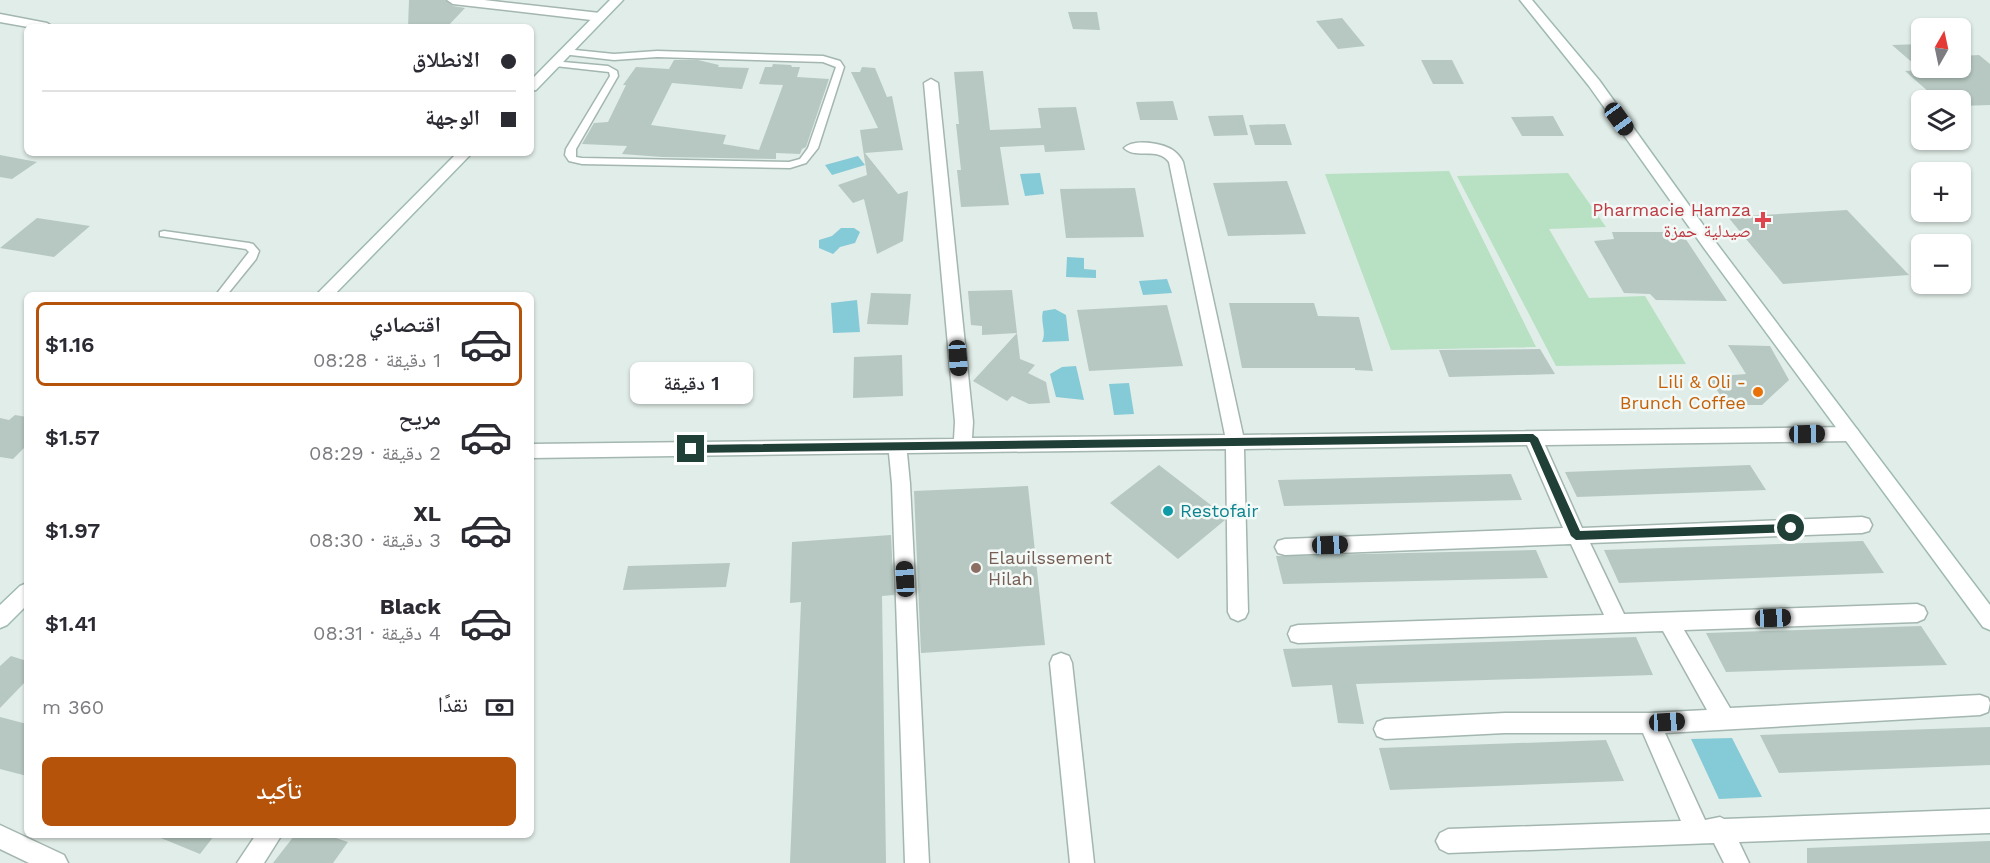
<!DOCTYPE html>
<html lang="ar">
<meta charset="utf-8">
<style>
:root{--surface:#fff;--page:#f2f2f3;--text:#2b2b33;--muted:#7c7c81;--line:#e1e1e2;--accent:#b45309}
body{margin:0;font-family:"Work Sans","Noto Naskh Arabic",sans-serif;background:var(--page);color:var(--text);direction:rtl;height:100vh;display:flex;flex-direction:column;font-size:22px;white-space:nowrap}
*{box-sizing:border-box;margin:0}
p{font-size:20px;color:var(--muted)}
.icon{flex:none;width:33px;height:33px;fill:none;stroke:currentColor;stroke-width:2;stroke-linecap:round;stroke-linejoin:round}
.map{position:relative;flex:1;overflow:hidden;direction:ltr}
.sheet{position:absolute;left:24px;top:292px;width:510px;height:546px;display:flex;flex-direction:column;background:var(--surface);border-radius:9px;box-shadow:0 2px 4px #0004;direction:rtl}
.sheet>*{flex:none}
.top-card{position:absolute;left:24px;top:24px;width:510px;height:132px;border-radius:9px;box-shadow:0 2px 4px #0004;direction:rtl;display:grid;align-content:center;height:132px;padding:0 18px;background:var(--surface)}
.needle{width:39px;rotate:9deg}
.controls{position:absolute;left:1911px;top:18px;display:grid;gap:12px}
.controls a{display:grid;place-items:center;width:60px;height:60px;border-radius:9px;background:var(--surface);box-shadow:0 2px 4px #0004;font-size:30px}
.end{position:absolute;width:27px;height:27px;margin:-14px;border:8px solid #204037;background:#fff;box-shadow:0 0 0 3px #fff}
.from{border-radius:50%}
.bubble{position:absolute;height:42px;border-radius:9px;background:var(--surface);box-shadow:0 2px 4px #0004;font-size:20px;font-weight:600;line-height:42px;text-align:center;direction:rtl}
.car{position:absolute;width:18px;height:36px;margin:-18px -9px;border-radius:8px;box-shadow:0 0 4px 2px #0007;background:linear-gradient(#222 24%,#8ab4d8 0 40%,#222 0 76%,#8ab4d8 0 86%,#222 0)}
.top-card b{display:flex;align-items:center;gap:21px;height:57px;font-size:22px}
.top-card b+b{border-top:2px solid var(--line)}
.top-card i{width:15px;height:15px;background:var(--text)}
ul{padding:10px 0 0;list-style:none}
li{display:flex;align-items:center;gap:18px;height:84px;margin:0 12px 9px;padding:0 6px;border:3px solid transparent;border-radius:9px}
li div{flex:1}
li b{display:block;font-size:22px}
li em{font-style:normal;font-weight:600}
li.selected{border-color:var(--accent)}
li>.icon{width:54px;height:54px;stroke-width:1.5}
.pay{display:flex;align-items:center;gap:15px;height:66px;padding:0 18px;font-size:22px}
.pay p{margin-inline-start:auto}
.action{display:flex;gap:12px;margin-top:auto;padding:12px 18px}
.action a{flex:1;height:69px;border-radius:9px;background:var(--accent);color:#fff;font-size:24px;font-weight:600;line-height:69px;text-align:center}
.map>svg:first-child{display:block}
.green{fill:#b8e0c3}
.water{fill:#85cad7}
.building{fill:#b6c8c1}
.lines{fill:none;stroke-linecap:round;stroke-linejoin:round}
.lane-casing{stroke:#a3b6af;stroke-width:3}
.street-casing{stroke:#a3b6af;stroke-width:3}
.secondary-casing{stroke:#9fbab0;stroke-width:3}
.lane{fill:#fff;fill-rule:evenodd}
.street{fill:#fff;fill-rule:evenodd}
.secondary{fill:#fff;fill-rule:evenodd}
.route{fill:#204037}
.health-dot{fill:#e0444e;stroke:#f2f9f6;stroke-width:2}
.food-dot{fill:#e8710a;stroke:#f2f9f6;stroke-width:2}
.culture-dot{fill:#0f9aa8;stroke:#f2f9f6;stroke-width:2}
.education-dot{fill:#8d6e63;stroke:#f2f9f6;stroke-width:2}
.labels{text-anchor:middle;stroke-width:5;stroke-linejoin:round;paint-order:stroke}
.health-label{font-size:18px;fill:#be3a42;stroke:#f2f9f6;text-anchor:end}
.food-label{font-size:18px;fill:#c56008;stroke:#f2f9f6;text-anchor:end}
.culture-label{font-size:18px;fill:#0d838f;stroke:#f2f9f6;text-anchor:start}
.education-label{font-size:18px;fill:#785e54;stroke:#f2f9f6;text-anchor:start}
</style>
<div class="map">
<svg width="1990" height="863" viewBox="0 0 1990 863">
<rect width="100%" height="100%" fill="#e1ede8"/>
<path class="green" d="M1449,171L1536,347L1391,350L1325,174Z
M1568,173L1606,227L1549,229L1589,298L1645,296L1686,364L1556,366L1457,176Z"/>
<path class="water" d="M858,156L865,165L832,175L825,165Z
M1040,173L1044,194L1025,196L1020,174Z
M841,228H854L860,232L855,243L840,247L833,254L819,248V240L832,236Z
M1067,257L1084,258V269L1096,270V278L1066,277Z
M1167,279L1172,293L1143,295L1139,281Z
M857,300L860,332L833,333L831,303Z
M1055,309L1066,315L1069,341L1042,342C1047,332 1040,322 1043,311Z
M1076,366L1084,400L1056,397L1050,374L1062,367Z
M1129,383L1134,414L1114,415L1109,384Z
M1732,738L1762,797L1719,799L1691,739Z"/>
<path class="building" d="M409,0H445L453,6L465,8L447,27H408Z
M1068,12H1097L1100,30L1073,29Z
M1342,18L1365,46L1338,49L1316,21Z
M1922,44V68H1960V56L1979,55L1990,64V105L1960,106V100H1938L1905,71L1921,70L1892,45Z
M674,60H698L719,65L718,67L749,68L742,89L672,83L651,125L726,135L723,144L759,150L783,85L759,84L765,67H772L773,64L791,65L792,67H800L797,77L829,79L806,147L802,149L800,154L776,153V159L662,157L622,154L627,146L582,144L594,123L608,122L626,85H623L636,67L669,69Z
M1421,60H1452L1464,84H1433Z
M862,67L875,68L887,97L892,96L903,150L865,153L898,194L908,191L903,241L877,254L864,199L853,203L838,185L867,175L860,130L878,128L851,72H860Z
M983,71L990,130L1041,128L1038,108L1076,107L1085,150L1045,152L1044,145L1000,147L1009,205L961,207L957,170H961L956,124H959L954,72Z
M1173,101L1178,120H1140L1136,102Z
M1243,115L1248,135L1214,136L1208,116Z
M1553,116L1564,136H1522L1511,117Z
M1285,124L1292,145H1255L1249,125Z
M0,155L37,162L12,179L0,177Z
M1287,181L1306,234L1228,236L1213,183Z
M1135,188L1144,237L1066,238L1060,189Z
M1847,210L1909,275L1783,284L1728,217Z
M37,218L90,226L54,257L0,248Z
M1612,232H1681L1727,301L1656,300L1650,294L1624,293L1594,241L1614,239Z
M1012,290L1017,333L982,335V326L971,325L968,291Z
M871,293L911,294L908,325L867,324Z
M1229,303H1314L1318,316L1359,317L1373,371L1355,370V368H1242Z
M1167,305L1183,366L1089,371L1077,310Z
M1017,333L1020,359L1035,365L1028,373L1046,382L1050,403L1029,404L1012,396L1007,401L973,381Z
M1728,345L1770,346L1789,380L1762,405H1727L1708,377L1746,374Z
M1540,349L1555,374L1449,377L1439,350Z
M902,355L903,396L853,398L854,357Z
M15,415L27,417V445L13,459L0,457V418L9,420Z
M1159,465L1225,516V520L1178,559L1110,503Z
M1750,465L1766,490L1577,497L1565,472Z
M1511,474L1522,500L1284,506L1278,480Z
M1028,486L1045,645L921,653L914,491Z
M891,535L894,595L882,596L886,863H790L801,602L790,603L792,542Z
M1863,541L1884,573L1619,583L1604,550Z
M1536,550L1548,578L1283,584L1276,556Z
M730,563L726,587L623,590L628,566Z
M1921,626L1947,665L1726,672L1706,633Z
M1636,637L1653,675L1356,684L1364,724L1338,723L1332,685L1292,687L1283,649Z
M11,656L27,661V680L0,708V666Z
M0,717L27,724V776L0,769Z
M1990,727V765L1779,773L1760,735Z
M1606,740L1624,781L1390,790L1379,748Z
M156,836H214L200,854Z
M294,836H330L348,842L333,863H273Z
M1990,841V863H1807V848Z"/>
<g class="lines">
<g class="lane-casing">
<path id="lane" d="M565,49L614,54L657,51L823,56L840,61L844,67L818,148L806,163L790,168L582,164L569,161L565,155L566,149L610,76L609,72L555,66L551,63L552,61L608,66L617,71L618,76L576,149V157L582,158L789,162L800,159L808,148L836,67L823,62L657,57L614,60L562,54V50Z
M164,231L249,243L253,244L259,251L256,259L226,296H215L249,252L246,249L160,236V232Z"/>
</g>
<g class="street-casing">
<path id="street" d="M447,0H484L600,13L606,17L600,21L453,4Z
M0,14L47,23L53,27H28L0,22Z
M931,79L938,83L973,422L972,438L1225,435L1169,162C1157,146 1136,160 1124,148C1134,138 1164,143 1174,151C1178,154 1181,158 1183,162L1243,435L1851,427L1857,429L1860,434L1857,439L1851,441L1545,445L1582,528L1862,517L1869,519L1872,525L1869,531L1862,533L1590,543L1624,614L1917,604L1924,607L1927,613L1924,619L1917,622L1684,630L1730,708L1980,695L1988,698L1990,703L1988,712L1980,715L1665,733L1705,820L1720,817L1724,819L1990,809V833L1739,842L1749,863H1724L1714,843L1448,853L1440,849L1436,841L1440,833L1448,829L1681,821L1643,733H1505L1385,739L1377,736L1374,729L1377,722L1385,719L1505,713H1649L1707,710L1663,631L1298,643L1291,641L1288,634L1291,627L1298,625L1604,615L1571,544L1285,555L1278,553L1275,547L1278,541L1285,539L1563,528L1527,445L1244,449L1248,612L1245,618L1238,621L1231,618L1228,612L1226,449L907,453L910,484L929,863H905L892,484L889,453L531,458V444L954,439L955,422L924,83Z
M1061,653L1069,656L1072,663L1094,863H1070L1050,663L1053,656Z
M0,825L64,855L68,863H29L0,849Z
M255,836H281L264,863H237Z"/>
</g>
<g class="secondary-casing">
<path id="secondary" d="M610,0H623L536,90L531,91V80Z
M1520,0H1532L1599,80L1714,240L1990,605V630L1983,627L1704,248L1589,86Z
M457,153H472L333,296H315Z
M27,583V605L7,625L0,628V605L20,586Z"/>
</g>
<use href="#lane" class="lane"/>
<use href="#street" class="street"/>
<use href="#secondary" class="secondary"/>
</g>
<path class="route" d="M1533,434L1538,438L1580,531L1791,524L1796,528L1791,532L1576,540L1571,536L1530,442L691,453L686,449L691,445Z"/>
<path class="health-dot" d="M1760 211h6v6h6v6h-6v6h-6v-6h-6v-6h6z"/>
<circle class="food-dot" cx="1758" cy="392" r="6"/>
<circle class="culture-dot" cx="1168" cy="511" r="6"/>
<circle class="education-dot" cx="976" cy="568" r="6"/>
<g class="labels">
<g class="health-label">
<text x="1751" y="216">Pharmacie Hamza<tspan x="1751" dy="21">صيدلية حمزة</tspan></text>
</g>
<g class="food-label">
<text x="1746" y="388">Lili &amp; Oli -<tspan x="1746" dy="21">Brunch Coffee</tspan></text>
</g>
<g class="culture-label">
<text x="1180" y="517">Restofair</text>
</g>
<g class="education-label">
<text x="988" y="564">Elauilssement<tspan x="988" dy="21">Hilah</tspan></text>
</g>
</g>
</svg>
<div class="controls">
<a><svg class="needle" viewBox="-14 -14 28 28"><path d="M0-13l5 13h-10z" fill="#e53935"/><path d="M0 13l5-13h-10z" fill="#7c7c81"/></svg></a>
<a><svg class="icon" aria-label="layers" viewBox="0 0 24 24"><path d="M12 4l9 5-9 5-9-5zM3 14l9 5 9-5"/></svg></a>
<a>+</a>
<a>−</a>
</div>
<i class="end from" style="left:1791px;top:528px"></i>
<i class="end" style="left:691px;top:449px"></i>
<div class="bubble" style="left:630px;top:362px;width:123px">1 دقيقة</div>
<i class="car" style="left:1619px;top:119px;rotate:144deg"></i>
<i class="car" style="left:958px;top:358px;rotate:176deg"></i>
<i class="car" style="left:1807px;top:434px;rotate:89deg"></i>
<i class="car" style="left:1330px;top:545px;rotate:88deg"></i>
<i class="car" style="left:905px;top:579px;rotate:357deg"></i>
<i class="car" style="left:1773px;top:618px;rotate:88deg"></i>
<i class="car" style="left:1667px;top:722px;rotate:87deg"></i>
<div class="top-card">
<b><i class="from"></i>الانطلاق</b>
<b><i></i>الوجهة</b>
</div>
<section class="sheet">
<ul>
<li class="selected"><svg class="icon" aria-label="car" viewBox="0 0 24 24"><path d="M5 17H2v-5l4-1 3-4h7l3 4 3 1v5h-3M9 17h6M6 11h13"/><circle cx="7" cy="17" r="2"/><circle cx="17" cy="17" r="2"/></svg><div><b>اقتصادي</b><p>1 دقيقة · 08:28</p></div><em>$1.16</em></li>
<li><svg class="icon" aria-label="car" viewBox="0 0 24 24"><path d="M5 17H2v-5l4-1 3-4h7l3 4 3 1v5h-3M9 17h6M6 11h13"/><circle cx="7" cy="17" r="2"/><circle cx="17" cy="17" r="2"/></svg><div><b>مريح</b><p>2 دقيقة · 08:29</p></div><em>$1.57</em></li>
<li><svg class="icon" aria-label="car" viewBox="0 0 24 24"><path d="M5 17H2v-5l4-1 3-4h7l3 4 3 1v5h-3M9 17h6M6 11h13"/><circle cx="7" cy="17" r="2"/><circle cx="17" cy="17" r="2"/></svg><div><b>XL</b><p>3 دقيقة · 08:30</p></div><em>$1.97</em></li>
<li><svg class="icon" aria-label="car" viewBox="0 0 24 24"><path d="M5 17H2v-5l4-1 3-4h7l3 4 3 1v5h-3M9 17h6M6 11h13"/><circle cx="7" cy="17" r="2"/><circle cx="17" cy="17" r="2"/></svg><div><b>Black</b><p>4 دقيقة · 08:31</p></div><em>$1.41</em></li>
</ul>
<div class="pay"><svg class="icon" aria-label="cash" viewBox="0 0 24 24"><path d="M3 7h18v10H3z"/><circle cx="12" cy="12" r="2"/></svg>نقدًا<p>360 m</p></div>
<div class="action"><a>تأكيد</a></div>
</section>
</div>
